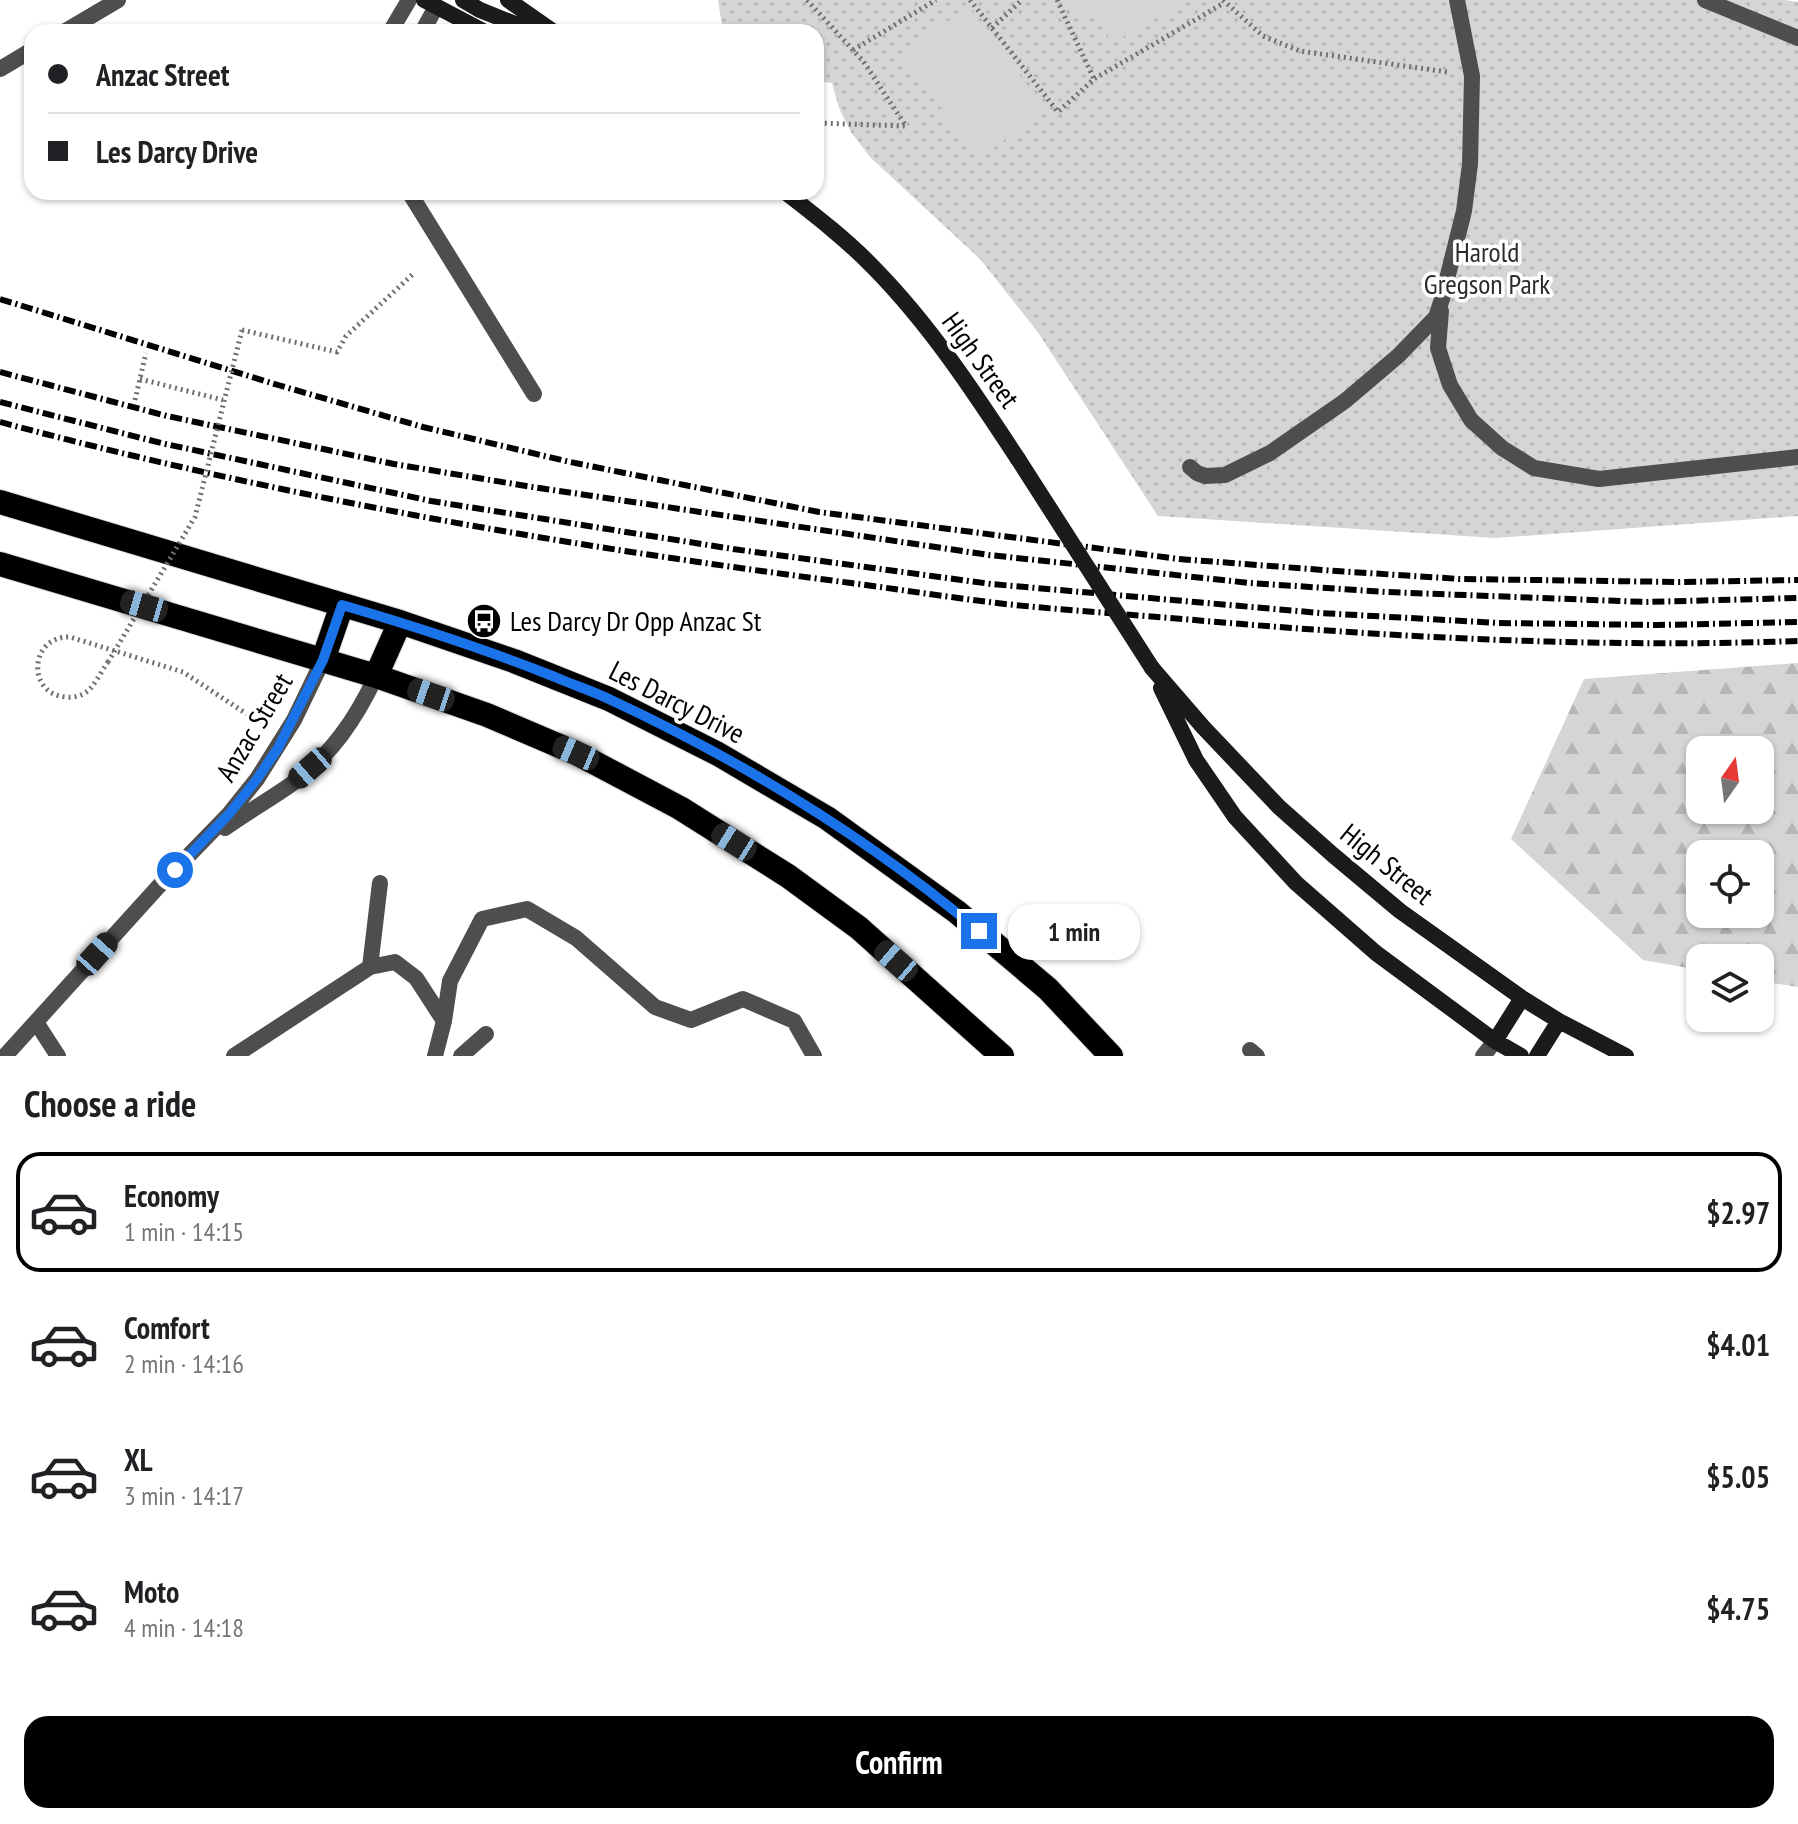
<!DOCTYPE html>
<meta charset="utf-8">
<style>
:root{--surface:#fff;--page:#f6f6f6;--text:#202124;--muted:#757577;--line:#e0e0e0;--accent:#000}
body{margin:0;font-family:"PT Sans Narrow",sans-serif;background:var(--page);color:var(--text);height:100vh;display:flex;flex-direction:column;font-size:30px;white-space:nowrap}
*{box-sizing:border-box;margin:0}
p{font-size:26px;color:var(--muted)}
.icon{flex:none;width:44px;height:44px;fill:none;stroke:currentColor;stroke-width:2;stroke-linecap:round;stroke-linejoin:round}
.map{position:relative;height:1056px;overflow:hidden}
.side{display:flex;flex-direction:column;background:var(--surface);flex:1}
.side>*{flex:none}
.banner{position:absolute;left:24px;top:24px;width:800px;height:176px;border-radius:24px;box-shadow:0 2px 6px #0004;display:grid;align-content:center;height:176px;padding:0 24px;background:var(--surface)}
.needle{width:52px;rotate:14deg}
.controls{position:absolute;left:1686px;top:736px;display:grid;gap:16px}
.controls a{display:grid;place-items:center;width:88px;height:88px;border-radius:16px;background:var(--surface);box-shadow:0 2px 6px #0004;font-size:40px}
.end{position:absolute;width:36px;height:36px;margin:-18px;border:10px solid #1a73e8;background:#fff;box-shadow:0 0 0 4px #fff}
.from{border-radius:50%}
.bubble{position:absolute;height:56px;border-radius:24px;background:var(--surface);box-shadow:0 2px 6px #0004;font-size:26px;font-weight:600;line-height:56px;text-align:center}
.car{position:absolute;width:24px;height:48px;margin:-24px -12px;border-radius:10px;box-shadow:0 0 6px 2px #0007;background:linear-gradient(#222 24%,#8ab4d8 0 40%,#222 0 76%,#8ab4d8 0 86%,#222 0)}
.banner b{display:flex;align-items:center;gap:28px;height:76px;font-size:30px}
.banner b+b{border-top:2px solid var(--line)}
.banner i{width:20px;height:20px;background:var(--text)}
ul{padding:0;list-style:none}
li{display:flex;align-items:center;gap:24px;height:120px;margin:0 16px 12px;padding:0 8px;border:4px solid transparent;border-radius:24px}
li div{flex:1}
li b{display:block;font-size:30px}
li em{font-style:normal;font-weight:600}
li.current{border-color:var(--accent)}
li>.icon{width:72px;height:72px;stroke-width:1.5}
h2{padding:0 24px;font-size:36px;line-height:96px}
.action{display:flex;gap:16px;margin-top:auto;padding:16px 24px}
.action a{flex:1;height:92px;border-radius:24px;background:var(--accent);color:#fff;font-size:32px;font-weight:600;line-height:92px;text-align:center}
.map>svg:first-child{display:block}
.green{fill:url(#green-dots)}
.forest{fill:url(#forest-firs);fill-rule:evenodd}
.pitch{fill:#d5d5d5}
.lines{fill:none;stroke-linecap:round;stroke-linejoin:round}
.highway-casing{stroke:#dbdbdb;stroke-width:26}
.path{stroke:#707070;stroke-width:5;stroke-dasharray:2 4;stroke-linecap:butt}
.lane{stroke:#4e4e4e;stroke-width:16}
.street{stroke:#4e4e4e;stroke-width:16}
.secondary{stroke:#1b1b1b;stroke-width:16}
.highway{stroke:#000;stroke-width:24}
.rail{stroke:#000;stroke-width:6;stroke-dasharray:12 4 2 4;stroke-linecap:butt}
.path-bridge{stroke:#707070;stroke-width:5;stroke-dasharray:2 4;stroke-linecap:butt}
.secondary-bridge{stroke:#1b1b1b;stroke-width:16}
.route{stroke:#1a73e8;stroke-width:10}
.labels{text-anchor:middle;stroke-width:7;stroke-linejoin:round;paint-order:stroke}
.park-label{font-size:28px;fill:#2c2c2c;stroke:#fff}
.street-label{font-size:28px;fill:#000;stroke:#fff}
.poi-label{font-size:28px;fill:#000;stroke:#fff;text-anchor:start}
</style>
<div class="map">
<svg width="1798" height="1056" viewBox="0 0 1798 1056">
<defs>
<pattern id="green-dots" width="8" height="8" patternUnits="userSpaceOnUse" patternTransform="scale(2)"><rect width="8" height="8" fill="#d5d5d5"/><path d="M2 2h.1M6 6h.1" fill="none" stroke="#b5b5b5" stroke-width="1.8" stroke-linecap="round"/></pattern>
<pattern id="forest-firs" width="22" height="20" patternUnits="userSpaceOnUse" patternTransform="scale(2)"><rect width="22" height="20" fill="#d5d5d5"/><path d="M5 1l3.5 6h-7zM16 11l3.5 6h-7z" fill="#b5b5b5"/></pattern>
</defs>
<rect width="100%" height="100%" fill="#fff"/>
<path class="green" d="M718,0H1785L1798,2V516L1495,538L1158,516L1037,331L980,259L870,157L851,132L839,108L832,83L816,81V32H723Z"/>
<path class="forest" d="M1798,663V987L1760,981V958H1700V970L1643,960L1511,839L1584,679ZM1700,750H1760V810H1700ZM1700,854H1760V914H1700Z"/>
<path class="pitch" d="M1072,0H1188L1112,43L1096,12L1080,22Z
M968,6L1045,109L979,159L901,55Z"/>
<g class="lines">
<g class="highway-casing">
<path id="highway" d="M0,502L400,622L514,661L609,699L718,754L827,818L957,912L1048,989L1111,1056
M0,564L376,676L487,715L576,753L680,808L788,876L859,928L1002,1056
M323,660L342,605
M376,676L400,622"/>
</g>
<path class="path" d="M807,0L863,61L906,126L816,123
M970,0L1058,112L1094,79L1224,3
M1057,0L1094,79
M1223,0L1263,36L1300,51L1447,72
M992,28L1022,0
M853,50L936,0
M242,330L337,352L346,336L413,274
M140,379L223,400
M135,400L146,353
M108,662C102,670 97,681 90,689C84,695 75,698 67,697C27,696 28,636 70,637L183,672L265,726"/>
<path class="lane" d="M1705,0L1798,38
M1441,311L1438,348L1450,385L1471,420L1502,448L1534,468L1599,479L1798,457
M1190,467L1197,473L1205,476L1225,475L1270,453L1345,401L1398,356L1436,317L1442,299L1464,211L1470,164L1472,76L1457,0
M370,967L395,962L416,978L444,1021L435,1056
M444,1021L450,981L482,919L527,909L576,938L655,1007L691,1020L743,999L794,1021L814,1056
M1250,1050L1257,1056
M234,1056L370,967L380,883
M461,1056L486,1034
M1483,1056L1495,1041"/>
<path class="street" d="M64,32L118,0
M390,32L409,0
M422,32L436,7
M0,69L32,50
M409,192L534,394
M225,828C247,812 271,799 293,783C331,755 356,719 376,676
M36,1022L58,1056
M5,1056L158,887L229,814L257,779L294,720L323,660"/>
<path class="secondary" d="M424,0L485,32
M463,0L480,10L535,32
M508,0L554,32
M785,192C816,216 847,240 874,268C930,325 974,392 1018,459
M1152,668L1203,727L1279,807L1333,855L1400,911L1522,998L1559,1021L1626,1056
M1161,688L1196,760L1235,817L1296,883L1376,953L1495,1041L1521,1056
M1495,1041L1522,998
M1537,1056L1559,1021"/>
<use href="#highway" class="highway"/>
<path class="rail" d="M0,299L278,385L423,427L570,462L819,512L1179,559L1336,571L1460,579L1680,582L1798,580
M0,372L167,416L394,464L526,486L989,555L1250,583L1386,592L1646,602L1798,598
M0,402L161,443L431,501L733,549L991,584L1320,613L1498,623L1658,625L1798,622
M0,422C279,497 565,546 851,583C903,590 954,598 1005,604C1072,611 1139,615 1205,621C1403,638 1600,648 1798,641"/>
<path class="path-bridge" d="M108,662L195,517L242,330"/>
<path class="secondary-bridge" d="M1018,459L1152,668"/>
</g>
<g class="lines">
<path class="route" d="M175,870L229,814L257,779L278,748L323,660L342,605C414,626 485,649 555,677C573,685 593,691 611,700C742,761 868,838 979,931"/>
</g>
<defs>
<g id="bus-disc" transform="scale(1.8)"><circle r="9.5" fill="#000" stroke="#fff"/><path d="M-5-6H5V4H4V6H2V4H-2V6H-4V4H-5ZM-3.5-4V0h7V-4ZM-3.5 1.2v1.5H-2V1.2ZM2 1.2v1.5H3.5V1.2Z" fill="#fff"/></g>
</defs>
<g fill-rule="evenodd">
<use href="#bus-disc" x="484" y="621"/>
</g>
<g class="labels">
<g class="park-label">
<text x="1487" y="262">Harold<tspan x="1487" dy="32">Gregson Park</tspan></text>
</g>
<g class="street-label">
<text transform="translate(981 360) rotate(54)" y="10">High Street</text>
<text transform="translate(677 702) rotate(27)" y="10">Les Darcy Drive</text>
<text transform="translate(254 727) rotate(-59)" y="10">Anzac Street</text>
<text transform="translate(1387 864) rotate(39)" y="10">High Street</text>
</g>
<g class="poi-label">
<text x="510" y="631">Les Darcy Dr Opp Anzac St</text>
</g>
</g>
</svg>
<div class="controls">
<a><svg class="needle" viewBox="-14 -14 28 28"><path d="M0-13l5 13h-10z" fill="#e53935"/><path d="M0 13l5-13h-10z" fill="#757577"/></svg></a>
<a><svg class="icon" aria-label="locate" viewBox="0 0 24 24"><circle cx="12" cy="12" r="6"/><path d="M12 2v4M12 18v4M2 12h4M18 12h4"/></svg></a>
<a><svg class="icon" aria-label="layers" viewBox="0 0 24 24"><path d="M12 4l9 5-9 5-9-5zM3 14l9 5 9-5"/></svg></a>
</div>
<i class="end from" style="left:175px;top:870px"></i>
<i class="end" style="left:979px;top:931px"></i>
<div class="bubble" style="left:1008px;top:904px;width:132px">1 min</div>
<i class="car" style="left:144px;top:606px;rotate:286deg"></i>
<i class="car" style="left:431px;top:695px;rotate:289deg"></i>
<i class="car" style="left:576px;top:753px;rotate:293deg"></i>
<i class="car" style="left:310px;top:768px;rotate:229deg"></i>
<i class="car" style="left:734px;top:842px;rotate:302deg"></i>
<i class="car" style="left:97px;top:954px;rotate:42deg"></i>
<i class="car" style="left:896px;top:961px;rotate:311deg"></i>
<div class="banner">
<b><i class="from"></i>Anzac Street</b>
<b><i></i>Les Darcy Drive</b>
</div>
</div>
<section class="side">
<h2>Choose a ride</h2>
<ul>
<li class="current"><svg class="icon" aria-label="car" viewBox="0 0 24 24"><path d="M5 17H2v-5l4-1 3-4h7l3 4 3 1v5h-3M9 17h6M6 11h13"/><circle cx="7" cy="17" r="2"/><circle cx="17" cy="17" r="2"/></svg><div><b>Economy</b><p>1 min · 14:15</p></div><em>$2.97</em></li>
<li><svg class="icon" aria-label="car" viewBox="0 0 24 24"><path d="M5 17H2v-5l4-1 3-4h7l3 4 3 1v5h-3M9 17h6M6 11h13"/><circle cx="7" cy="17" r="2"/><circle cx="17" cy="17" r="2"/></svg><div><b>Comfort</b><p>2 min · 14:16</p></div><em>$4.01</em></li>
<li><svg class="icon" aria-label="car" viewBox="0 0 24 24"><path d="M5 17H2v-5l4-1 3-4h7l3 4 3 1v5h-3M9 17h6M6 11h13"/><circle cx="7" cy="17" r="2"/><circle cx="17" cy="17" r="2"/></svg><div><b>XL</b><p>3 min · 14:17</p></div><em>$5.05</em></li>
<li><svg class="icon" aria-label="car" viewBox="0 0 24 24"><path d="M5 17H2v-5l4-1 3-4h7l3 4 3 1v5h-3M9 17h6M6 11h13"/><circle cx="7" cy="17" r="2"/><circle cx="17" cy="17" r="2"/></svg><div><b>Moto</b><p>4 min · 14:18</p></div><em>$4.75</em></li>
</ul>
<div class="action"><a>Confirm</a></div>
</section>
